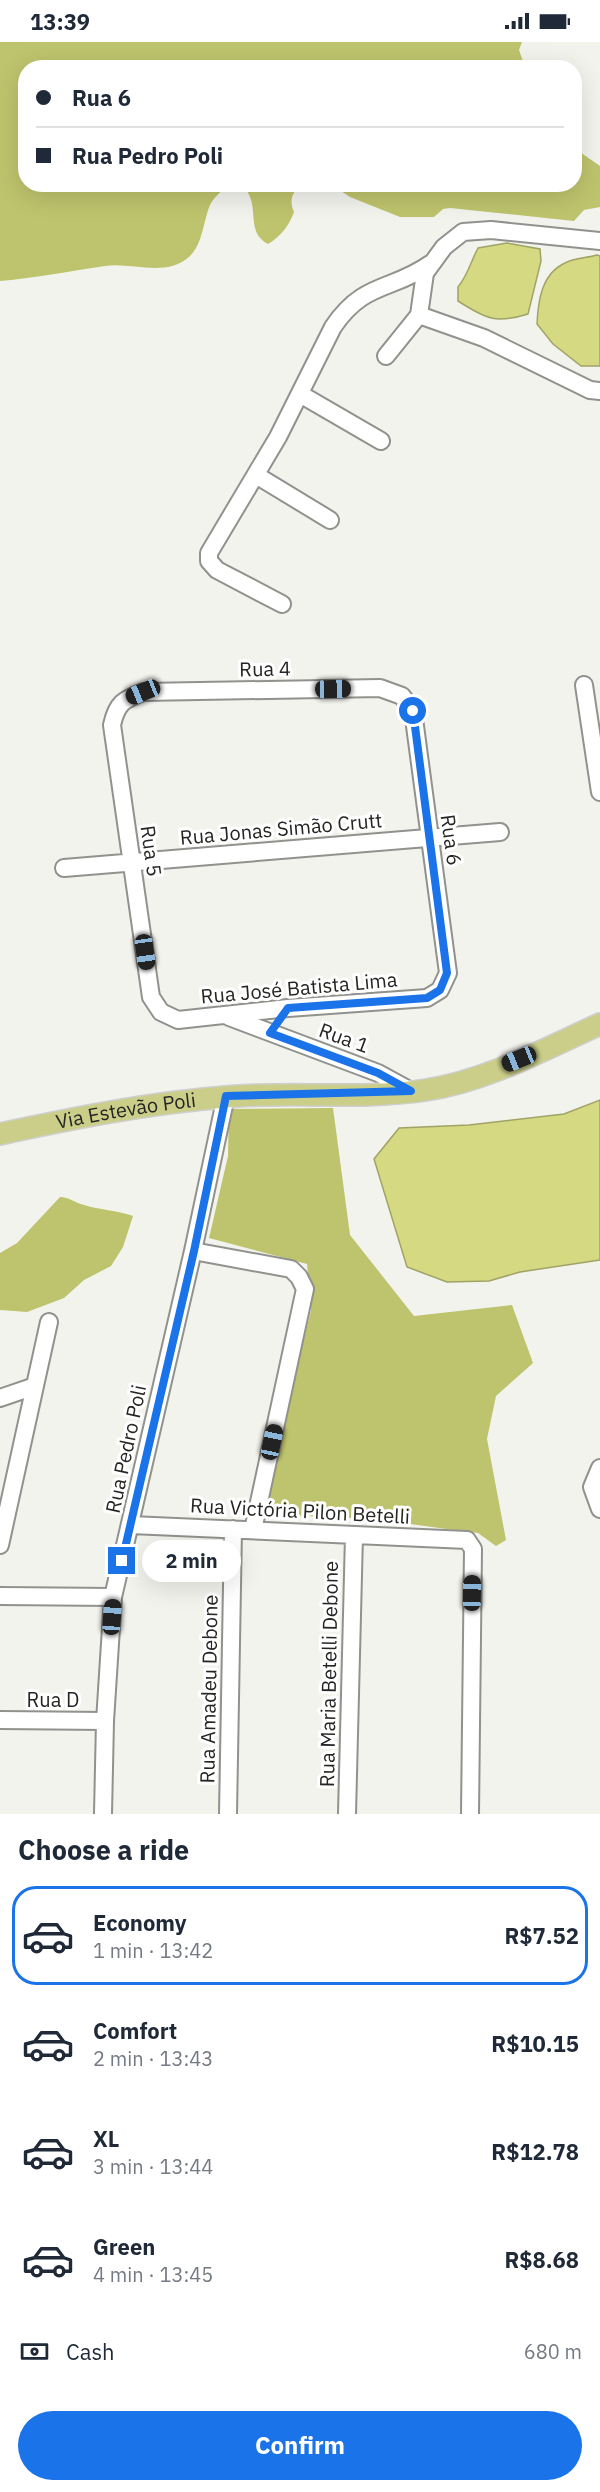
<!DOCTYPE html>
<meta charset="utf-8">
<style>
:root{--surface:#fff;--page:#f6f6f7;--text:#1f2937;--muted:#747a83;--line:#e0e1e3;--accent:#1a73e8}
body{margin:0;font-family:"IBM Plex Sans",sans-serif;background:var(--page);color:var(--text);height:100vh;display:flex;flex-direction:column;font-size:22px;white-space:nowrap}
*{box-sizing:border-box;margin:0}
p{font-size:20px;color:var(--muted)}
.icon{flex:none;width:33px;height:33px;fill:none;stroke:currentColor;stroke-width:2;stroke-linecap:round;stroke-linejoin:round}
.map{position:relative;height:1772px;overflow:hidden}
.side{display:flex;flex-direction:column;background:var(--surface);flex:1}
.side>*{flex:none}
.guide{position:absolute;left:18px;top:18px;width:564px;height:132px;border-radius:24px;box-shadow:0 6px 24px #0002;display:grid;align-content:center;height:132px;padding:0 18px;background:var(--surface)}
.end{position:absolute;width:27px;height:27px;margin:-14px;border:8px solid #1a73e8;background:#fff;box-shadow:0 0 0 3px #fff}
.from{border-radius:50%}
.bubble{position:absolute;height:42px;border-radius:21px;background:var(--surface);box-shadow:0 6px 24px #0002;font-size:20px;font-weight:700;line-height:42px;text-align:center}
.car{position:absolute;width:18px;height:36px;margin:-18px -9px;border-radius:8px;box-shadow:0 0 4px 2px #0007;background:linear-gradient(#222 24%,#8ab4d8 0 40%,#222 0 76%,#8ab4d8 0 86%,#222 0)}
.guide b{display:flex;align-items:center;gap:21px;height:57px;font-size:22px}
.guide b+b{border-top:2px solid var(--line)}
.guide i{width:15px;height:15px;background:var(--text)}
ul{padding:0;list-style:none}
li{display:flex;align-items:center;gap:18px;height:99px;margin:0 12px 9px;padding:0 6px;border:3px solid transparent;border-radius:24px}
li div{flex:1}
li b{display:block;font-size:22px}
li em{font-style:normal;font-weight:700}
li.on{border-color:var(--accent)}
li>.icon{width:54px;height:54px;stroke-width:1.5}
h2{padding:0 18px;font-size:27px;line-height:72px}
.pay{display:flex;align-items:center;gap:15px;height:66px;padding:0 18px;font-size:22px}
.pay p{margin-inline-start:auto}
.cta{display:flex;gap:12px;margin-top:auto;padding:12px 18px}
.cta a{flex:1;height:69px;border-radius:36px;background:var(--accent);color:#fff;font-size:24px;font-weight:700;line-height:69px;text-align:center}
.status{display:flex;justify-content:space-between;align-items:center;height:42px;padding:0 30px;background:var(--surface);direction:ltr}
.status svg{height:16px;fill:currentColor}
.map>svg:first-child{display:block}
.forest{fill:#bec36d}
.water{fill:#d4d982;stroke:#a0a366;stroke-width:1.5}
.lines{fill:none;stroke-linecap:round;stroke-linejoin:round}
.minor-casing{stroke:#91928d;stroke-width:20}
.major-casing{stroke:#cfcfcf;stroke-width:24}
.minor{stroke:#fff;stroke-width:16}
.major{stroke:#cbce89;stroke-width:21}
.route{stroke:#1a73e8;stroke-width:8}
.labels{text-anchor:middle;stroke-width:6;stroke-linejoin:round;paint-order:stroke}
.street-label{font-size:20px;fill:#252523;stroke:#fff}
</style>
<div class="status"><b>13:39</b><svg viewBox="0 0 49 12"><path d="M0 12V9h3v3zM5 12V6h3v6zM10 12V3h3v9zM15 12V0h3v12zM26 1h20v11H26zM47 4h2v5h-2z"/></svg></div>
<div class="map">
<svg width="600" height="1772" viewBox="0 0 600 1772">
<rect width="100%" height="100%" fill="#f3f3ee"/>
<path class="forest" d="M0,0H522L519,8L525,25L26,26V142L228,143C222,149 213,156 210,163C203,180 203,201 190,214C167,236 132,220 105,224C70,229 36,236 0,239Z
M575,103L577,108L600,124V165L584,168L574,179L450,166L443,167L434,175H400L350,155L335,145L325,143L574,142Z
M244,143H299C292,153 289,158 294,170C289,184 280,195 268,202C251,193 255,178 252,162C251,155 247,149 244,143Z
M333,1066L350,1193L414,1274L512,1263L533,1321L496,1354L487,1397L506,1498L496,1504L478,1491L461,1489L374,1477L262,1472L311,1268L307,1222L209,1196L228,1114L229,1067Z
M60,1155C69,1155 75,1161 84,1163C100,1168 116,1168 133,1174L123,1205L111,1224L84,1238L64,1256L27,1270L0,1268V1211L17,1201Z"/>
<path class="water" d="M507,201L540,207L541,219L528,272C496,282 486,277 458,259V245C468,233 471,219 478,206Z
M597,213L600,214V324H581L553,302L537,282C538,260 541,232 565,221C574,216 587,216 597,213Z
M600,1058V1218L520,1230L489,1239L447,1240L407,1225L374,1117L399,1086L469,1083L564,1072Z"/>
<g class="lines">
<g class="minor-casing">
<path id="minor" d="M419,273L425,231L444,205L463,190L491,188L600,199
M386,314L419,273L484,296L590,348L600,349
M300,352L381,399
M256,433L330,478
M282,562L217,528L209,519V511L278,395L333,285C364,239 392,249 430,222
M584,643L600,750
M380,646L402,654L413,669L448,931L440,948L427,956L288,966L178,978L161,970L151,955L112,683C117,661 123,658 143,650Z
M64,826L500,790
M229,975L378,1031L411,1049
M193,1209L291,1227L299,1235L305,1247L253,1488
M0,1356L35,1344
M600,1426L592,1445L600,1467
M131,1483L467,1498L473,1507L470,1772
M0,1503L49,1280
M0,1554L113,1555
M0,1678L105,1679
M103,1772L105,1679L113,1555L193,1209L226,1054
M228,1772L233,1487
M347,1772L354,1493"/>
</g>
<g class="major-casing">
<g id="major">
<path id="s1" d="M0,1092C74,1076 149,1061 225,1055C291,1049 359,1058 426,1048C486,1039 545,1007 600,982"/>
</g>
</g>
<use href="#minor" class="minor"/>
<use href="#major" class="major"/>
</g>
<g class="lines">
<path class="route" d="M122,1519L194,1209L226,1054L411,1049L378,1031L270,991L288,966L427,956L440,948L447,931L413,669"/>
</g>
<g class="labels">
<g class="street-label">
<text transform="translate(265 627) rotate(-1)" y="7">Rua 4</text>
<text transform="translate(281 787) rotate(-5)" y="7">Rua Jonas Simão Crutt</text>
<text transform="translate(451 798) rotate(82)" y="7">Rua 6</text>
<text transform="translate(151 809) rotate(82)" y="7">Rua 5</text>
<text transform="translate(299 946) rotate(-5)" y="7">Rua José Batista Lima</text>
<text transform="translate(344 996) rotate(20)" y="7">Rua 1</text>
<text dy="7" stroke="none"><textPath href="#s1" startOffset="128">Via Estevão Poli</textPath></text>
<text transform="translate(126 1407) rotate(-78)" y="7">Rua Pedro Poli</text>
<text transform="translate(300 1469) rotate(3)" y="7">Rua Victória Pilon Betelli</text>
<text transform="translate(329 1632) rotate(-89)" y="7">Rua Maria Betelli Debone</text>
<text transform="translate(209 1647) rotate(-89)" y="7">Rua Amadeu Debone</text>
<text x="53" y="1665">Rua D</text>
</g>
</g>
</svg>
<i class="end from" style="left:413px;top:669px"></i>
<i class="end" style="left:122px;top:1519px"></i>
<div class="bubble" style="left:142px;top:1498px;width:99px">2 min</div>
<i class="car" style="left:333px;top:647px;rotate:89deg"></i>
<i class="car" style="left:143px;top:650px;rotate:248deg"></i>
<i class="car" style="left:145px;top:910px;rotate:172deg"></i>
<i class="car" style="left:519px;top:1017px;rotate:248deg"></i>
<i class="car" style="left:272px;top:1400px;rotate:12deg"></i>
<i class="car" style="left:472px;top:1551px;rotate:1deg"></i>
<i class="car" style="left:112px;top:1575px;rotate:4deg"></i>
<div class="guide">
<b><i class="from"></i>Rua 6</b>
<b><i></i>Rua Pedro Poli</b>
</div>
</div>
<section class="side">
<h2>Choose a ride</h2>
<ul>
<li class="on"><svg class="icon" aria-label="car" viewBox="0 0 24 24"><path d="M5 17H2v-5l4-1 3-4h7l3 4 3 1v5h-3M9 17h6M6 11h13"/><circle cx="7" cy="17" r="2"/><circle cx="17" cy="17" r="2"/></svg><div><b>Economy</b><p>1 min · 13:42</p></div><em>R$7.52</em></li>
<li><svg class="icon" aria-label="car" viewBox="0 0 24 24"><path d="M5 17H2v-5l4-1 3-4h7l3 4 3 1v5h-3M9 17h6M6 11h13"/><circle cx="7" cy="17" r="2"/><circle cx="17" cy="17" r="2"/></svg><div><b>Comfort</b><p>2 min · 13:43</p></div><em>R$10.15</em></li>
<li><svg class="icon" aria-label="car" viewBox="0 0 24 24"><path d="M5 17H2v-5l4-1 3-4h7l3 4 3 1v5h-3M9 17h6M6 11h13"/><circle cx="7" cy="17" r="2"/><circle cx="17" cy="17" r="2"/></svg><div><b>XL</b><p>3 min · 13:44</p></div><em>R$12.78</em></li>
<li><svg class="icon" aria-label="car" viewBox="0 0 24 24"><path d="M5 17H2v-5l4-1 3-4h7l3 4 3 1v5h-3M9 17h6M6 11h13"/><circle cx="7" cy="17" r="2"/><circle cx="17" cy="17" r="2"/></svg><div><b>Green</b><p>4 min · 13:45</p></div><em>R$8.68</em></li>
</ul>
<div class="pay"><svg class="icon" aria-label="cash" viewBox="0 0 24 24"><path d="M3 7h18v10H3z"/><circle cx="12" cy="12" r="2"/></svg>Cash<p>680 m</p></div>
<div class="cta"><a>Confirm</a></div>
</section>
